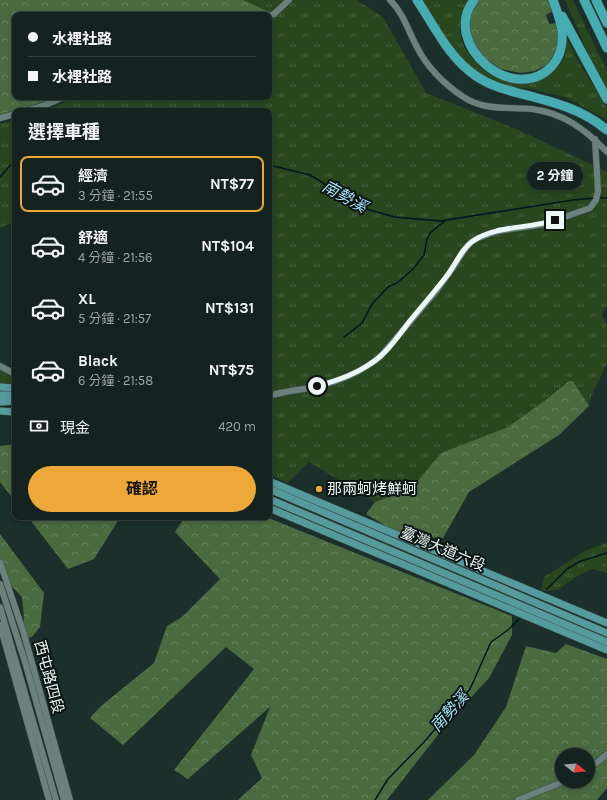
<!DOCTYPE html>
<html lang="zh-TW">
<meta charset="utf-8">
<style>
:root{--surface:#142320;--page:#1d2b29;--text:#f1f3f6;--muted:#9da4a5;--line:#33403e;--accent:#eca93a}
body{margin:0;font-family:Karla,"Noto Sans TC",sans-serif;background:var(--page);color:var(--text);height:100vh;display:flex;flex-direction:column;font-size:15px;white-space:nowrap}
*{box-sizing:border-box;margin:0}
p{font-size:13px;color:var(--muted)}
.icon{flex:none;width:22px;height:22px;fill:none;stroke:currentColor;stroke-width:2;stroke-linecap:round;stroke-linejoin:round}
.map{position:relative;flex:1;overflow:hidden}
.sheet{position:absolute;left:12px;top:108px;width:260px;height:412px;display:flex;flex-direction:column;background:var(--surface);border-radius:8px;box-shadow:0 2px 6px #0003,0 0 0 1px var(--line)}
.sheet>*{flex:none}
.banner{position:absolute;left:12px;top:12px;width:260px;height:88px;border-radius:8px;box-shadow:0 2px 6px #0003,0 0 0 1px var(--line);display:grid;align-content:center;height:88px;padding:0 16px;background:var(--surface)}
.needle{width:26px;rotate:107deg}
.controls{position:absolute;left:555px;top:748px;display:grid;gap:8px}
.controls a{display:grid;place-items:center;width:40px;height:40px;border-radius:50%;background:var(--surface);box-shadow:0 2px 6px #0003,0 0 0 1px var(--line);font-size:20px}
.end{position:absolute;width:18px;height:18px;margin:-9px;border:5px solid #ebf7f4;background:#111;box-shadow:0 0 0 2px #111}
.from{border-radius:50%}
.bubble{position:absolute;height:28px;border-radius:14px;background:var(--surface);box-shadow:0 2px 6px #0003,0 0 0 1px var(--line);font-size:13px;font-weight:700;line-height:28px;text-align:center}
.banner b{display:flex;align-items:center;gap:14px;height:38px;font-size:15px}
.banner b+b{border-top:1px solid var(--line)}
.banner i{width:10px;height:10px;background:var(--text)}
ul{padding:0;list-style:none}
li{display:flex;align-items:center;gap:12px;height:56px;margin:0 8px 6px;padding:0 8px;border:2px solid transparent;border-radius:8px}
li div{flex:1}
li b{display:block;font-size:15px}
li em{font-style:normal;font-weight:700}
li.active{border-color:var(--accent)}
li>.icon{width:36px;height:36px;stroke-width:1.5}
h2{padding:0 16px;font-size:18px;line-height:48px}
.pay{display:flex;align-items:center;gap:10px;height:44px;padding:0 16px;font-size:15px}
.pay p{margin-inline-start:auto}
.action{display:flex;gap:8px;margin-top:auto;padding:8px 16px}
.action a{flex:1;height:46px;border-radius:24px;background:var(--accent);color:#111;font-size:16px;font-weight:700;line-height:46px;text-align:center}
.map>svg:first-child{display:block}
.grass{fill:url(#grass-tufts)}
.forest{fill:url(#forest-crowns);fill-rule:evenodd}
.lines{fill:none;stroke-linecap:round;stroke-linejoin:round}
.stream{stroke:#02161d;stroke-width:1.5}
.minor-casing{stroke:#3b4d49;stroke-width:7}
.major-casing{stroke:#3b4d49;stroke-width:8}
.highway-casing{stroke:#3b4d49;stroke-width:10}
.minor{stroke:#6b817c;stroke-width:6}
.major{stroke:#559a9c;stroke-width:7}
.highway{stroke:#47abb2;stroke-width:9}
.route{stroke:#ebf7f4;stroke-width:5}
.poi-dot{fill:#eca93a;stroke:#0c1513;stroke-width:1.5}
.labels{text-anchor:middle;stroke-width:4;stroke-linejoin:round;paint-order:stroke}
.poi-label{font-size:15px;fill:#ebf7f4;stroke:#0c1513;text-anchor:start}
.street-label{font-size:15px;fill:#ebf7f4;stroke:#0c1513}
.water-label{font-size:16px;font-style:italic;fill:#a9e1f6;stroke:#0c1513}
</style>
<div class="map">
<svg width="607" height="800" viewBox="0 0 607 800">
<defs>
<pattern id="grass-tufts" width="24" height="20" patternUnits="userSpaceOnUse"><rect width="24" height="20" fill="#28471e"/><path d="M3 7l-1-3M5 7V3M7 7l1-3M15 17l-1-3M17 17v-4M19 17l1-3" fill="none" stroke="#47623f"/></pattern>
<pattern id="forest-crowns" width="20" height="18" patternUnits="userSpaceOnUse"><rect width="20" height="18" fill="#4a6b40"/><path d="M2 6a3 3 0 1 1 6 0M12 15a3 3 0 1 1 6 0" fill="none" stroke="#64815c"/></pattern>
</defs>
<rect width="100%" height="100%" fill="#1b2f2b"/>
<path class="grass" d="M243,0H357L383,17L426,93L521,131L607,172V305L602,315L607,325V363L591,397L589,406L573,381H569L547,399L508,427L441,453L411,489L375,502L309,462L287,483L269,474V111H47L73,97H269V20L279,16Z
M420,0H470C447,32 467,64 500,78C509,81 518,84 527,83C535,82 543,78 550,74C564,66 567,52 566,37L578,61L607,108V120L567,98L531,89L507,87L487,80L466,64L447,43L438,25Z
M565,0H573L607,71V91L595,69Z
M15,120V221L0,228V124Z
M0,369L15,377V385H0Z
M607,543V573L592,569L574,578L558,590L541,591L544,577L587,550Z"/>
<path class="forest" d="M0,0H243L279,16L269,20V15H15V97H46L50,100L0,115Z
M478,0H549L553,11L546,15L549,24L558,23V40L556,49L551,60L548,64L535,71L521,73L501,69L483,57L472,44L468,19L475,4Z
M569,381H573L589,406L559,435L469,492L443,538L403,536L366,514L375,502L411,489L441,453L508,427L547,399Z
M8,445H15V501L0,482V446Z
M28,517H123L119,519L94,559L68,569Z
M185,517H266L512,616V635L489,678L448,722L387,800H238L262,778L251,755L270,707L188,779L174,770L254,669L226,647L123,745L90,718L101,706L154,663L167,626L182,617L220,579L175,532Z
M0,534L44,593L40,627L32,637L21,640L24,618L22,597L0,574Z
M566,644L607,659V788L597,800H428L474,755L506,707L526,646L556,653ZM562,755H588V781H562Z"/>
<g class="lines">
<path class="stream" d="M269,165L310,175L366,209L395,217L440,221L573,200L595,198
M0,177L15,160
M599,198H607
M344,337L362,323L372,304L388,287L397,283L413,269L424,255L427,239L430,233L446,220
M547,589L567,569L581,561L607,553
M375,800L388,779L424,742L470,689L491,642L508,630L519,619"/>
<g class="minor-casing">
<path id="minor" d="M390,0C404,14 408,31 417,47C426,66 444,84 462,96C483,111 509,107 532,109C564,113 586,130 607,152
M269,16L274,14L289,0
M25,111L45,105L64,97
M0,118L15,114
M0,366L15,374
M269,396C285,391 302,390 318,386C341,381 361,372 380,357L437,290L452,269L465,249L471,242L478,238L498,231L545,224L590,208L596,200L598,191L595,139
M0,562L24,634L70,800
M0,584L25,662L64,800
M0,607L56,800
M0,625L49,800
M588,770L607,754
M518,800L565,781"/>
</g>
<g class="major-casing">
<path id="major" d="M0,387L15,388
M0,395H15
M0,402L15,401
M0,411L15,412
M269,481L607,623
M269,489L607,633
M269,499L607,642
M269,508L607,650"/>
</g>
<g class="highway-casing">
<path id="highway" d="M417,0C435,27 449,58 476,76C489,85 503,89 518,93C550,101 581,108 607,130
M474,0C440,44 514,107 552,66C560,57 563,45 562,32C561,21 557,11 553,0
M584,0L607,48
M596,0L607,23
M562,16L607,99"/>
</g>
<use href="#minor" class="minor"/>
<use href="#major" class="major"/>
<use href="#highway" class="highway"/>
</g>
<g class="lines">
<path class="route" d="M317,386C336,381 354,375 370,364C388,353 400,333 413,317C424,304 435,291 446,277C455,266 461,249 473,241C496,225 529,229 555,220"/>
</g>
<circle class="poi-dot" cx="319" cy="489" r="4"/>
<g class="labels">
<g class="poi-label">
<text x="327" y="494">那兩蚵烤鮮蚵</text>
</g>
<g class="street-label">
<text transform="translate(443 549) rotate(23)" y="5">臺灣大道六段</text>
<text transform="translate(49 677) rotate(75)" y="5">西屯路四段</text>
</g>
<g class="water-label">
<text transform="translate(345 196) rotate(29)" y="6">南勢溪</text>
<text transform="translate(449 711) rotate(-48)" y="6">南勢溪</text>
</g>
</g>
</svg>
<div class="controls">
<a><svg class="needle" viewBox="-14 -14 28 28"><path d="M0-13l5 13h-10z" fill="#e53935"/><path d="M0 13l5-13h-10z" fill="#9da4a5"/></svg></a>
</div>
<i class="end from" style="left:317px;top:386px"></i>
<i class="end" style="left:555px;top:220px"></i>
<div class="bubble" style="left:527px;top:162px;width:56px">2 分鐘</div>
<div class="banner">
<b><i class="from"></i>水裡社路</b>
<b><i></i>水裡社路</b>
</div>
<section class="sheet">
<h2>選擇車種</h2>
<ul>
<li class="active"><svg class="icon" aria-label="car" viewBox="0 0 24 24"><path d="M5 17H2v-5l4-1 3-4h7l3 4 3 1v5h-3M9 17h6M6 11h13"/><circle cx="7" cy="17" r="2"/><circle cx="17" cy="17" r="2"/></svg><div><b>經濟</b><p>3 分鐘 · 21:55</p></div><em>NT$77</em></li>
<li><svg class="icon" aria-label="car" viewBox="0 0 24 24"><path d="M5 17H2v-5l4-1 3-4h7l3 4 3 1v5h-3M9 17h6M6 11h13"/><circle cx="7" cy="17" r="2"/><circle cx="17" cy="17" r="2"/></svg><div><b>舒適</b><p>4 分鐘 · 21:56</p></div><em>NT$104</em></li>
<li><svg class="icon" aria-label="car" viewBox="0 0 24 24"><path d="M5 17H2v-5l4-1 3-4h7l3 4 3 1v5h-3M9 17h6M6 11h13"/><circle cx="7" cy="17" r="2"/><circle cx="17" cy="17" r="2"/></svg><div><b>XL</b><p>5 分鐘 · 21:57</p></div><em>NT$131</em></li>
<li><svg class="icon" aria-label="car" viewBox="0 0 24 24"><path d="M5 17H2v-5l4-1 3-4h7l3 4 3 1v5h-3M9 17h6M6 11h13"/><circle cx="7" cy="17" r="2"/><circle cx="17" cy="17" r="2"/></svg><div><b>Black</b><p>6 分鐘 · 21:58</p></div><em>NT$75</em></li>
</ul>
<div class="pay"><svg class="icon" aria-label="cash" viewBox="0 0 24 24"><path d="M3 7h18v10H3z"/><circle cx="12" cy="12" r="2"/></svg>現金<p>420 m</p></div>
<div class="action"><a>確認</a></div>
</section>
</div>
